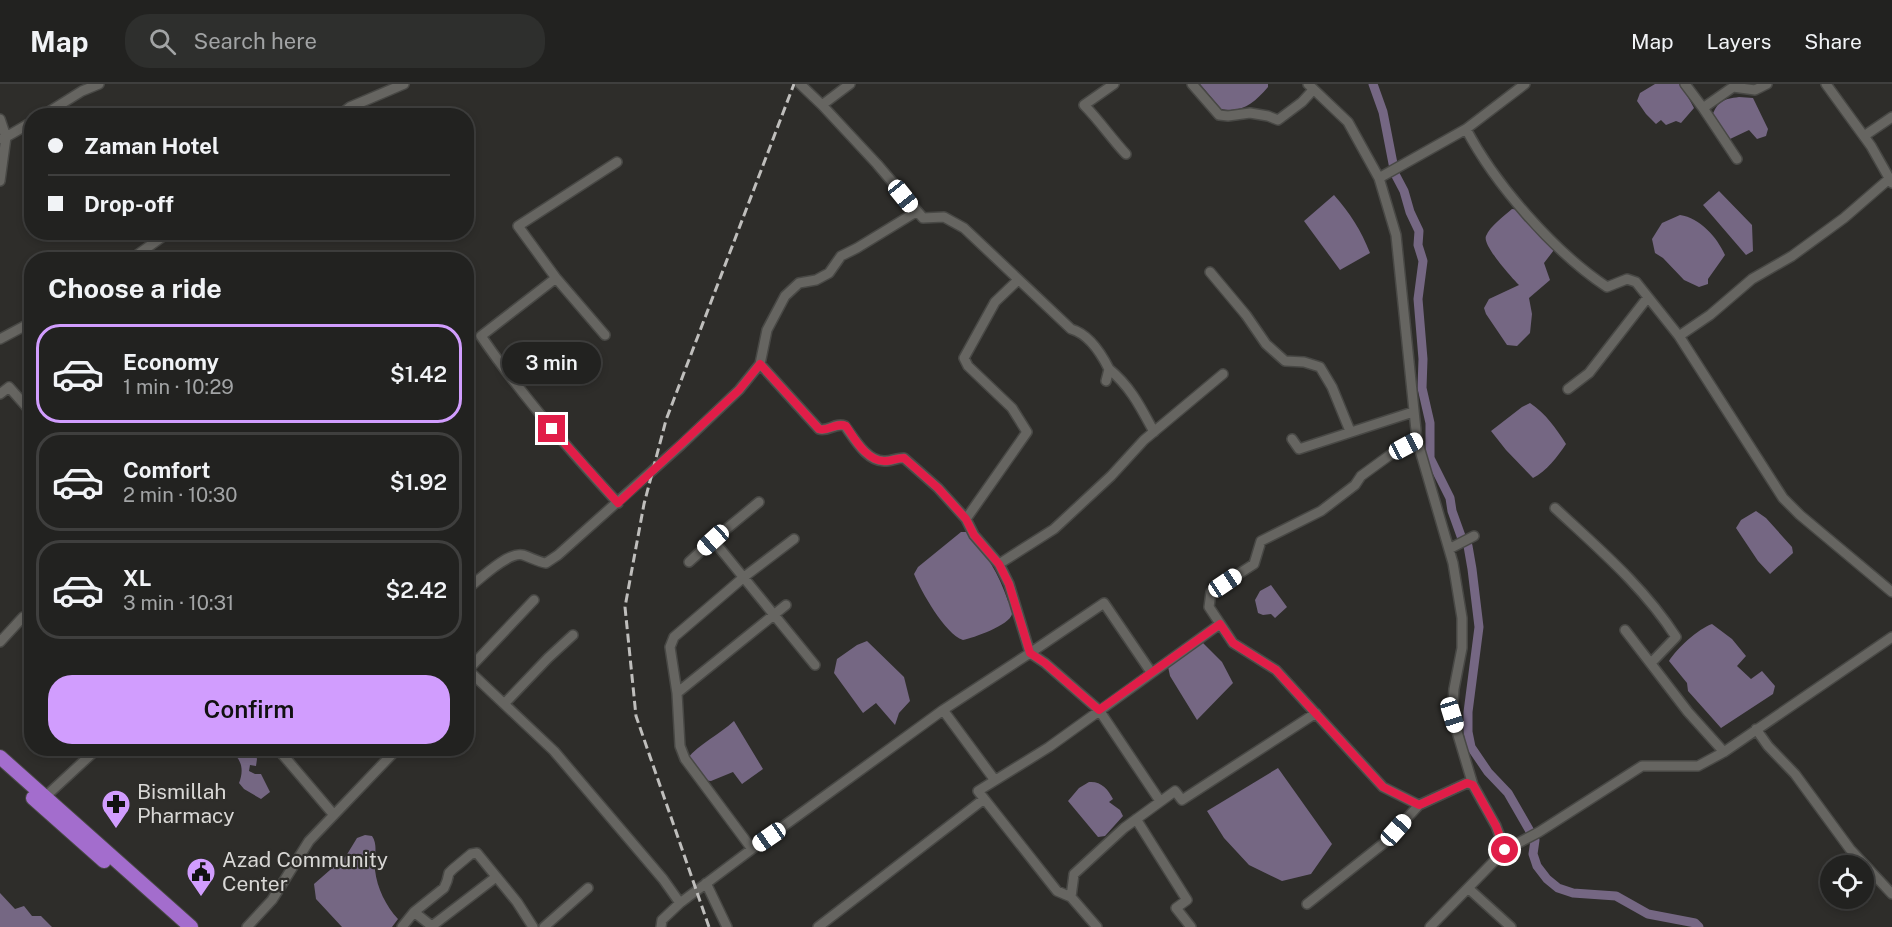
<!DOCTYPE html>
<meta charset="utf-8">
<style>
:root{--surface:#222220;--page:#2e2f2d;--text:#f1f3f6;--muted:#a2a4a5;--line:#3f3f3e;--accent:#d19dfe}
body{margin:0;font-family:"Public Sans",sans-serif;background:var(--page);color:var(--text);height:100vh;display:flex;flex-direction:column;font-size:22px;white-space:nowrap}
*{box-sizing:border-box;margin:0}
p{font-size:20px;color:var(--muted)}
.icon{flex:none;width:33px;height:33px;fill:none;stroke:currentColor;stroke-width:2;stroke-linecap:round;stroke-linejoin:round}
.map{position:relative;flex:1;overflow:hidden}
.details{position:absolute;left:24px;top:168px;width:450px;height:504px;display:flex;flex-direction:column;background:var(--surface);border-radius:24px;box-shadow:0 3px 9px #0003,0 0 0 2px var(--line)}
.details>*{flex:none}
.banner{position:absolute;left:24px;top:24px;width:450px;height:132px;border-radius:24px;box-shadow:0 3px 9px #0003,0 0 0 2px var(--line);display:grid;align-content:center;height:132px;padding:0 24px;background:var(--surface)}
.controls{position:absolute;left:1820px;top:771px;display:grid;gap:12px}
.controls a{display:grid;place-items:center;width:54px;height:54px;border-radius:50%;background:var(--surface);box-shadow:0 3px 9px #0003,0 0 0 2px var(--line);font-size:30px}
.end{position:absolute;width:27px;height:27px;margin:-14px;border:8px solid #e11d48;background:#fff;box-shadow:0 0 0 3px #fff}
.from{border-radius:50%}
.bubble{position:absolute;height:42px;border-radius:21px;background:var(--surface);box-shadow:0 3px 9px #0003,0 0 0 2px var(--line);font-size:20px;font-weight:600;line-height:42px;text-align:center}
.car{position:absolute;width:18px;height:36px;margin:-18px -9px;border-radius:8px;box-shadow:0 0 4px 2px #0007;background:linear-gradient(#fff 24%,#345 0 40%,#fff 0 76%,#345 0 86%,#fff 0)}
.banner b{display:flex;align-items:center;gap:21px;height:57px;font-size:22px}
.banner b+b{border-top:2px solid var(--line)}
.banner i{width:15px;height:15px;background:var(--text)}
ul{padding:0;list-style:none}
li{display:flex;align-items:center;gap:18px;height:99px;margin:0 12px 9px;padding:0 12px;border:3px solid var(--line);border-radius:24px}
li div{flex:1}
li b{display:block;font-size:22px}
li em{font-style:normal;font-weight:600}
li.active{border-color:var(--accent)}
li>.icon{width:54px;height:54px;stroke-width:1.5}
h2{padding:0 24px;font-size:27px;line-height:72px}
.button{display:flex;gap:12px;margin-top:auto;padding:12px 24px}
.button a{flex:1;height:69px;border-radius:24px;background:var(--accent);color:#111;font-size:24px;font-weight:600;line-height:69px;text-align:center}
header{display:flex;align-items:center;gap:36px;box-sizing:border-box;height:84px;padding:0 30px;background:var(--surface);border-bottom:2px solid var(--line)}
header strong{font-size:28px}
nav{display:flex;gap:33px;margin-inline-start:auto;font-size:21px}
.search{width:420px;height:54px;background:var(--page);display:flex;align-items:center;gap:15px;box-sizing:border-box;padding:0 21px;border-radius:24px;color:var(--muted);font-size:22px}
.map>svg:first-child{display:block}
.water{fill:#756783}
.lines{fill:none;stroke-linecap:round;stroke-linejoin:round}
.canal{stroke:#756783;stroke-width:9}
.minor-casing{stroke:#484845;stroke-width:12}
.highway-casing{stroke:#484845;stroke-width:16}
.minor{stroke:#666561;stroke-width:9}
.highway{stroke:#a36dcd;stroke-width:14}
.rail{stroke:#bfbebc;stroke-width:3;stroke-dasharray:9 4.5;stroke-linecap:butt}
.route{stroke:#e11d48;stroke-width:8}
.labels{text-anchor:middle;stroke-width:4.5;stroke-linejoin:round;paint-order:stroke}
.poi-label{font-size:21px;fill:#d8d7d5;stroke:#2e2d2a;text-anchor:start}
</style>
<header>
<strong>Map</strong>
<div class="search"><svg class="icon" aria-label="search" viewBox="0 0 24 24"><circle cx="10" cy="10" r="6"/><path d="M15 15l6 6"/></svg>Search here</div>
<nav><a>Map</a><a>Layers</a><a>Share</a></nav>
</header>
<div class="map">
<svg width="1892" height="843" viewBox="0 0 1892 843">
<rect width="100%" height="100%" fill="#2e2d2a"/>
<path class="water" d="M1200,0H1268V3C1254,19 1243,29 1221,25Z
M1655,0H1681L1694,24L1681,39L1676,37L1666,41L1661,36L1656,40L1646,30L1637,17L1640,9Z
M1739,13L1753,14L1768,45L1766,52L1757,55L1749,46L1730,55L1712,32C1718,17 1723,15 1739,13Z
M1719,107L1752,141L1753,167L1746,171L1703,121Z
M1334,111C1350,129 1361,146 1370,169L1340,186L1304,137Z
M1512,125L1521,126L1554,166L1544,179L1550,196L1529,214L1532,230L1530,249L1517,262L1507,261L1486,230L1484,224L1489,215L1519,201C1512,194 1482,161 1486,152C1490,142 1504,132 1512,125Z
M1680,131C1700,134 1717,153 1725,171L1708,195V200L1699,203L1684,196L1663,174L1655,169L1652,155L1662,139Z
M1530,319C1546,330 1556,344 1566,360C1558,372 1546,388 1533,394L1506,366L1491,347L1522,323Z
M1756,427L1766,434L1792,463L1793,469L1770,490L1758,477L1736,444L1741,436Z
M961,448H967C986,469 999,490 1008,517C1010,520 1013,526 1012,530C1010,541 973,554 963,556C945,550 921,507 914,490L918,483Z
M1271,501L1287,523L1275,534L1271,530L1263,531L1258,529L1255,516L1260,507Z
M1712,540L1732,555L1746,572L1737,582L1751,595L1762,587L1775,602L1773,610L1721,644L1688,607L1687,599L1669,577C1677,564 1698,545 1712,540Z
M867,557L904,593L910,617L899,629L895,641L876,619L863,629L834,589L837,575L857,561Z
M1201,557L1222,578L1233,599L1197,636L1170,592L1167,578Z
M734,637L763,685L742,700L733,688L711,697L702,696L687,675C700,659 719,651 734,637Z
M226,665H254L257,675L256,682L250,681L249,687L255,690H261L270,708L261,715L244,705L239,699C243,689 243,679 235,671L230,674L226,672Z
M1278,684L1332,760L1311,790L1282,797L1249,781L1224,754L1207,727Z
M1089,698C1101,697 1108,705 1113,715L1109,718L1120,726L1123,732L1105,752L1098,753L1068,717L1079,704Z
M365,751L372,752C379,762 373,774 375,786C377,804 386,822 398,835L392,843H342L316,815L314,800L346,772L357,754Z
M0,809L15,825L24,822L32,832H41L52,843H0Z"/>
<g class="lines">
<path class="canal" d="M1373,0L1383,28L1395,90L1404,107L1410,128L1419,147L1418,161L1423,177L1418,215L1423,275L1422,304L1430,339V374L1450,414L1452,427L1461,452L1468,462L1472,485L1479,543L1468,628V648L1471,663L1488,688L1508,709L1535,756L1533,770L1537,782L1547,795L1558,804L1573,809L1616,812L1648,830L1695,839L1699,843"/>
<g class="minor-casing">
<path id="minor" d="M800,0L822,21
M850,0L822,21L877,80L923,134L944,133L964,144L1071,245C1089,250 1101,269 1109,285L1106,297
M1114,0L1084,21C1099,36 1111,54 1126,70
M1192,0L1219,31L1228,32L1250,29L1268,32L1278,36L1302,18L1313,6
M1308,0L1348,38L1379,94L1396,151L1417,356L1453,479L1462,534V564L1454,605L1452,631L1473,701L1496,742L1505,766
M1685,0L1703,24
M1826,0L1871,62L1892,99
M42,32L82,7L99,0
M339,32L350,23L404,0
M0,35L6,53L2,55
M1466,45C1495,100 1554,168 1607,203L1627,195L1636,198L1679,252L1783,414L1800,431L1892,508
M1864,52L1892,33
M1737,75L1703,24L1733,3L1755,6L1767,0
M617,78L518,142L556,194L481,252C522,312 569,366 618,419
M1379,94L1466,45L1525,0
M0,97L6,53L32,38
M130,176L169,148
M1210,188L1246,231L1266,260L1285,277L1304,278L1320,283L1332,303L1350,347
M556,194L605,251
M1679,252L1710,231L1752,195L1792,172L1844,134L1889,95
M0,255L32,238
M760,280L819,345C828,348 836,338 845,342C854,354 867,378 885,377C891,377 897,374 904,374L938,404L966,435L974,451L999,480L1009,500L1030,569L1104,519L1151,588
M1109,285C1131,303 1141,324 1154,348
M1568,305L1589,289L1648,213
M466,306L470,304
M0,310L9,303L32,329
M1292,355L1299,365L1413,328
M1417,356L1394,368L1361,392L1355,401L1321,427L1261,457L1254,480L1211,508L1209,523L1233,559L1276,586L1383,703L1419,721L1467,699L1473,701
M759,418L713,456L815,581
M1555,424C1599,465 1644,503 1676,553L1651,579
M966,435L1027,348L1012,324L968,282L964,274L995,218L1018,196
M1449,465L1474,452
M689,478L713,456
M999,480L1054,445L1111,392L1144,356L1223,290
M466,506C479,496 508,467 523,471C532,474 538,478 546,479L558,471L681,361L739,306L760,280L767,246L785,212L799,199L816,196L829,189L841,172L857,164L916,128
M1625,546L1688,628L1724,668
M0,558L23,533H32
M466,584L554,667L663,795L680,819
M466,588L534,516
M677,609L786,521
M504,620L548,574L573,551
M943,626L994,695
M1756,645L1768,662L1795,690L1850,765L1892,810
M277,664L334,731
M45,713L98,664
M1136,735L1187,816L1176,824L1191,843
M752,765L685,675L680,662L677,609L670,563L674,553L744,493L794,455
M706,799L727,843
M1468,804L1511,843
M1071,813L1074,790L1124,744L1175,707L1182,716L1316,629
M1307,820L1384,759L1419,721
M414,828L433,843
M432,842L496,793
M247,843L272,816L309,757L398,664
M402,843L414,828L444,804L447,797L449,789L453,785L471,770L477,769L517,818L533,843
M544,843L588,804
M661,843L662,836L680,819L752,765L943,626L1030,569L1045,579L1099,626L1160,717
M818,843L984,715
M1097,843L1071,813L1057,807L978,707L1049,663L1220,540
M1430,843L1505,766L1539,748L1642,682H1698L1724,668L1892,553"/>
</g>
<g class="highway-casing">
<path id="highway" d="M0,673L191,843
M33,714L104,777"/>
</g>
<use href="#minor" class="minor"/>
<use href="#highway" class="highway"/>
<path class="rail" d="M709,843L636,632L625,523L644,420L666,336L794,0"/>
</g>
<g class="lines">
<path class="route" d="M552,345L618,419L739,306L760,280L819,345C828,348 836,338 846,342C854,354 867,378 885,377C891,377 897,374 904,374L938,404L966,435L974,451L999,480L1009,500L1030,569L1045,579L1099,626L1220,540L1233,559L1276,586L1383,703L1419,721L1467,699L1473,701L1496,742L1505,766"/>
</g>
<defs>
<g id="pharmacy-pin" transform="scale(1.5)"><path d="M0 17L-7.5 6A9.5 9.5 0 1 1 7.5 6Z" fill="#d19dfe" stroke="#2e2d2a"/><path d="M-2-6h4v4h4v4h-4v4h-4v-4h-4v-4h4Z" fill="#111"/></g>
<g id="civic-pin" transform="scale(1.5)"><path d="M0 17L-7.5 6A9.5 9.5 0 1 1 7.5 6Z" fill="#d19dfe" stroke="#2e2d2a"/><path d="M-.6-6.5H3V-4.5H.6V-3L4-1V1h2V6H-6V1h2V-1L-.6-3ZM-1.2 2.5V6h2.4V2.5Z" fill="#111"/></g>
</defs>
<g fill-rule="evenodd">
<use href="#pharmacy-pin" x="116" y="720"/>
<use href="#civic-pin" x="201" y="788"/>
</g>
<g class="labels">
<g class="poi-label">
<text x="137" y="715">Bismillah<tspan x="137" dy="24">Pharmacy</tspan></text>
<text x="222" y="783">Azad Community<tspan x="222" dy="24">Center</tspan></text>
</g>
</g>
</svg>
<div class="controls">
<a><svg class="icon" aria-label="locate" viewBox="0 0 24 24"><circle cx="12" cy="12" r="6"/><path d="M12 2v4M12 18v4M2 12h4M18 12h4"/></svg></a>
</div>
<i class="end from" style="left:1505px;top:766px"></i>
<i class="end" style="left:552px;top:345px"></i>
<div class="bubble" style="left:502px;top:258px;width:99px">3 min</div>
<i class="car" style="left:903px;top:112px;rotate:141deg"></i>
<i class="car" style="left:1406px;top:362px;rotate:62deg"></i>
<i class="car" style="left:713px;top:456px;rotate:228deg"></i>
<i class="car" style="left:1225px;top:499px;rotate:56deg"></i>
<i class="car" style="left:1452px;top:631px;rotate:163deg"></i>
<i class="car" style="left:1396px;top:746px;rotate:42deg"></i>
<i class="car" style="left:769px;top:753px;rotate:235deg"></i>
<div class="banner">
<b><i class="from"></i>Zaman Hotel</b>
<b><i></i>Drop-off</b>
</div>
<section class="details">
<h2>Choose a ride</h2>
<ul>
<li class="active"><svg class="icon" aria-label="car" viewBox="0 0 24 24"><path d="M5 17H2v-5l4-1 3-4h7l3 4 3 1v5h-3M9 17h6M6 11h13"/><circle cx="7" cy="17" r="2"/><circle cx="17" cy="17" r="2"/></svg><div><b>Economy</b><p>1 min · 10:29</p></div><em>$1.42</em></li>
<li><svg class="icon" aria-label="car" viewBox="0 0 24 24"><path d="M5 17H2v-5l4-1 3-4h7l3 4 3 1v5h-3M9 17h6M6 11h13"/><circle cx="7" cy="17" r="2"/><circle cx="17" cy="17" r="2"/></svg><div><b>Comfort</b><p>2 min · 10:30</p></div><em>$1.92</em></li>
<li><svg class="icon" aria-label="car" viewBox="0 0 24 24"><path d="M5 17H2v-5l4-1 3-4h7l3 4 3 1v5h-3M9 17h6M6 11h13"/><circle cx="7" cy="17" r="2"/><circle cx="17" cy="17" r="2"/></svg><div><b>XL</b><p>3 min · 10:31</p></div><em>$2.42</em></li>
</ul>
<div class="button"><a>Confirm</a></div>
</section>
</div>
